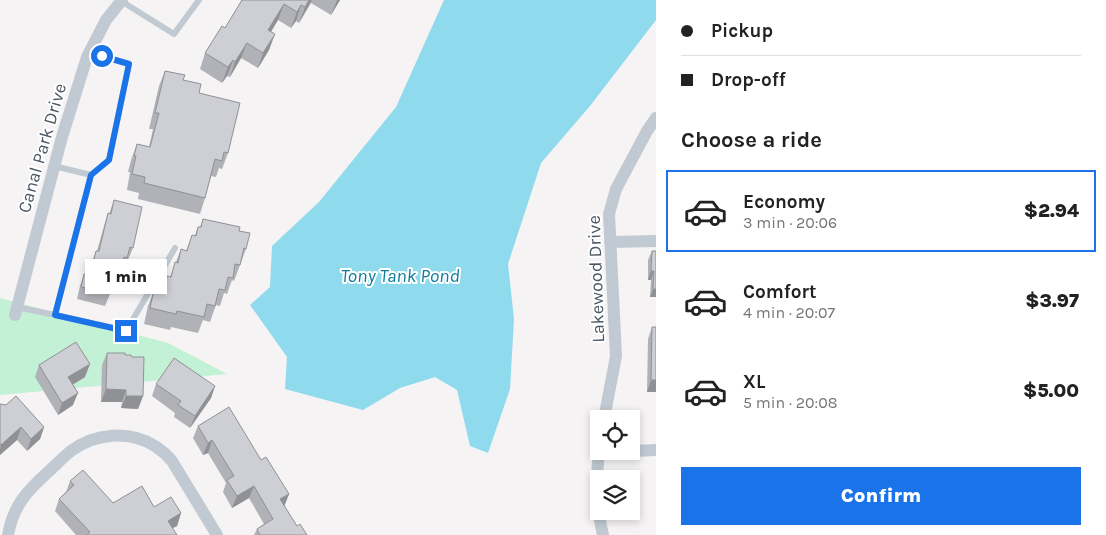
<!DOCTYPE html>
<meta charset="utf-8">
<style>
:root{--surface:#fff;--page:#f6f6f6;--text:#222;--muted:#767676;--line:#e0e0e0;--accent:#1a73e8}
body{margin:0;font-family:Karla,sans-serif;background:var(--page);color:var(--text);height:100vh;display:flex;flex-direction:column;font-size:19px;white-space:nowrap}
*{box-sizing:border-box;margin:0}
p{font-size:16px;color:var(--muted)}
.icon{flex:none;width:28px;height:28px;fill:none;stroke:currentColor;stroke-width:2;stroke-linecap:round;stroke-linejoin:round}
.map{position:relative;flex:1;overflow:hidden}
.drawer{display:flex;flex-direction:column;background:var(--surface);width:450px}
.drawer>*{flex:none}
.guide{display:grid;align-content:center;height:110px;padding:0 25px;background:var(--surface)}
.tools{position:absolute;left:590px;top:410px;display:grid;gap:10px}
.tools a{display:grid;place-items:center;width:50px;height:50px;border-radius:0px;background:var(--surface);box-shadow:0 2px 8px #0003;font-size:25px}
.end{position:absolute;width:22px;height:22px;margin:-11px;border:6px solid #1a73e8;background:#fff;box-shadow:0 0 0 2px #fff}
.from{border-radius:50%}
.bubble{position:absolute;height:35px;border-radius:0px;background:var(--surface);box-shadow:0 2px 8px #0003;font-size:16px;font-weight:800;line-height:35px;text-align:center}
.guide b{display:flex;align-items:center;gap:18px;height:48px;font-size:19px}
.guide b+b{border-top:1px solid var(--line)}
.guide i{width:12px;height:12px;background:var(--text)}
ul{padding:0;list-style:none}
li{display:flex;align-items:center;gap:15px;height:82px;margin:0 10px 8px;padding:0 15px;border:2px solid transparent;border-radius:0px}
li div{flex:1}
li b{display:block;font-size:19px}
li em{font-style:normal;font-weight:800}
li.selected{border-color:var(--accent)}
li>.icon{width:45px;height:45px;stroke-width:1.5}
h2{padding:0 25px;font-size:22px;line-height:60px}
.action{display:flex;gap:10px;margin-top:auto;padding:10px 25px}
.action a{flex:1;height:58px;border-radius:0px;background:var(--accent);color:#fff;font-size:20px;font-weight:800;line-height:58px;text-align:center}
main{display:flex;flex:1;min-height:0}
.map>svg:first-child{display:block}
.green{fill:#c3f1d5}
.water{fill:#90daee}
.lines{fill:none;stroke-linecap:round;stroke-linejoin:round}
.lane{stroke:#c1cad2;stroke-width:6}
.street{stroke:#c1cad2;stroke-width:12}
.wall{fill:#b0b2b7}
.shaded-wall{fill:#909195}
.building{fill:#cdcfd5;stroke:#909195}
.route{stroke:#1a73e8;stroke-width:6}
.labels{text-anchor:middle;stroke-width:4;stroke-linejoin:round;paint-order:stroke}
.street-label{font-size:18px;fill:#4a5661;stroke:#fff}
.water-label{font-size:19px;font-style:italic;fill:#0c7c9b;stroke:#fff}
</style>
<main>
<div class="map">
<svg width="656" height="535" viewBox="0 0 656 535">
<rect width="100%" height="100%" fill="#f5f3f3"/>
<path class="green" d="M0,298L168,343L227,374L0,395Z"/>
<path class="water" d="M444,0H656V20L590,106L541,163L508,264L514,319L510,389L488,453L470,446L457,390L435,377L400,388L363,410L285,389L287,357L250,305L270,287L272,246L319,202L396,107Z"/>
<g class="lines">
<path class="lane" d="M121,1L174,34L199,0
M54,166L91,175
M17,307L55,315L91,175L109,160L129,64L89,53
M55,315L126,331L175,248"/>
<path class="street" d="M610,242L656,241
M15,315L62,137L87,57L106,20L122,0
M604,419L616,356L609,214L616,189L647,131L656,118
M599,451C596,479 596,507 603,535
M631,451L656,450
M599,452L620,451
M8,535C13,506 27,491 48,472C56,465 63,457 71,451C95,433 129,430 155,446C161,450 167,455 172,461L217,535"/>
</g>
<path class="wall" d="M242,0H340L331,15L311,3L299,23L296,21L291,28L278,20L271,32L269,50L258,68L241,58L230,77L227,76L222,83L200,69L205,53L225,28Z
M165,71L183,80L199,93L228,153L222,169L219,168L216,177L211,176L205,198L200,214L138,199L139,193L127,190L130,172H128L131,160L137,144L149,147L153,129H149L159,86Z
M114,200L133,248L128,260L126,259L122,270H121L116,282H115L105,306L77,299L80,286L84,274H86L90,262H92L96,251H97L104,226L108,213L109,214Z
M203,219L239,231L246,249L234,281L232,280L227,294L224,293L220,306L216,305L210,322L203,320L198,333L171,327L170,330L144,324L148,306L154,290L160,291L163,284H165L167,276L170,277L181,249L186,251L192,235H195L198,227H200Z
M652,251H656V297H650L651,280H648V260Z
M652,327H656V392H647L648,339Z
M107,353L125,355L143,396L138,409L121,408L122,402H101L102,365Z
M39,365L85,377L73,384V405L58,415L35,377Z
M156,384L215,386L211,398L190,428L174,417L175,413L152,396Z
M0,404L44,427L40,439L27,451L17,440L0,455Z
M198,426L261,460L289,494L284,506L297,526L307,535H254L257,529L264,524L249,498L232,508L223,492L226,483L208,453L203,455L193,438Z
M70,481L113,503L154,507L181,513L177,526L172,528L177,535H76L55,511L59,499L66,492Z"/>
<path class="shaded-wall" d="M309,0H312L299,23L305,7Z
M337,0H340L331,15Z
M284,4L278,20L262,46L268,30Z
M301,5L296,21L291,28L297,12Z
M275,34L269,50L258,68L263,53Z
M247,43L241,58L230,77L235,62Z
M233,60L227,76L222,83L228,67Z
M651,271H654L651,280H648Z
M653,289H656V297H650Z
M90,364L85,377L64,390L68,377Z
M651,380H656V392H647Z
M215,386L211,398L190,428L195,416Z
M106,389L126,390L122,402H101Z
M78,393L73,405L58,415L62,403Z
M126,396H143L138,409L121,408Z
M21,427L17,440L0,455V449L1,445Z
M44,427L40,439L27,451L31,439Z
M212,440L208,453L203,455L208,443Z
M254,486L249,498L232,508L237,496Z
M289,494L284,507L280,499Z
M181,513L177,526L163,533L168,521Z"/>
<path class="building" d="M242,0H309L305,7L301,5L297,12L284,4L268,30L275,34L263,53L247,43L235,62L233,60L228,67L205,53L222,26L225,28Z
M165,71L185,75L183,80L201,84L199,93L240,103L228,153L224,152L222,161L215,159L205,198L144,183L145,177L132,174L136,156H134L137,144L150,147L159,113H155Z
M114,200L142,207L133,248L130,247L127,258L124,257L121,270L118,269L115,282L113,281L109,294L81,287L84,274H87L90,262L93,263L96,251H99L108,213L111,214Z
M203,219L240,227L239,231L250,233L246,249L244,248L240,265L235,264L233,278L228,277L225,290L219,289L215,306L207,304L204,317L177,311L176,314L150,308L154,290L161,291L163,284H166L167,276L171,277L175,262L178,263L181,249L187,251L192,235L196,236L198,227H201Z
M652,251H656V289H653L654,271H651Z
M652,327H656V380H651Z
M76,342L90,364L68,377L78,393L62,403L39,365Z
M107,353H125V355H131L132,357H144L143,396H126V390L106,389Z
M174,358L215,386L195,416L178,405L181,401L156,384Z
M16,396L44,427L31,439L21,427L1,445L0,444V404L6,405Z
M229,407L261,460L266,457L289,494L280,499L297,526L300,524L307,535H260L257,529L273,519L254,486L237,496L227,480L234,476L212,440L208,443L198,426Z
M83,470L113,503L142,486L154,507L171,497L181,513L168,521L177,535H87L90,532L59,499L74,485L70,481Z"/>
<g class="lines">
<path class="route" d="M102,56L129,64L109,160L91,175L55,315L126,331"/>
</g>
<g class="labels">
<g class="street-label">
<text transform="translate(42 148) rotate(-74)" y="6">Canal Park Drive</text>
<text transform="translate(596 279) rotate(-92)" y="6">Lakewood Drive</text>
</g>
<g class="water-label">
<text x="400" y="282">Tony Tank Pond</text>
</g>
</g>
</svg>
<div class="tools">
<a><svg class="icon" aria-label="locate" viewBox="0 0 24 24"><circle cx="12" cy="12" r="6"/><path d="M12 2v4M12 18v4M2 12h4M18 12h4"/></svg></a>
<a><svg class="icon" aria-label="layers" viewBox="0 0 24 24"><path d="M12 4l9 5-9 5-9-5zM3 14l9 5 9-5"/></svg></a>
</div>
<i class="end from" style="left:102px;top:56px"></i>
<i class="end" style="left:126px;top:331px"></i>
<div class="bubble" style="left:85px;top:259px;width:82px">1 min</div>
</div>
<section class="drawer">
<div class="guide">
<b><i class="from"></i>Pickup</b>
<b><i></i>Drop-off</b>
</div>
<h2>Choose a ride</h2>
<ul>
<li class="selected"><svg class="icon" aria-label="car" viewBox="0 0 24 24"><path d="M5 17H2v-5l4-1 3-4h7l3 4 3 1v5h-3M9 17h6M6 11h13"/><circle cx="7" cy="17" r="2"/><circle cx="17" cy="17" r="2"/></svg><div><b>Economy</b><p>3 min · 20:06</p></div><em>$2.94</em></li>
<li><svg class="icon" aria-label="car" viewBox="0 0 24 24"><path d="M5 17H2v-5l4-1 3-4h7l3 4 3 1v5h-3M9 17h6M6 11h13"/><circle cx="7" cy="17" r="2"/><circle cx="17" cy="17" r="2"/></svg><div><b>Comfort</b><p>4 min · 20:07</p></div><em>$3.97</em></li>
<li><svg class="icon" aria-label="car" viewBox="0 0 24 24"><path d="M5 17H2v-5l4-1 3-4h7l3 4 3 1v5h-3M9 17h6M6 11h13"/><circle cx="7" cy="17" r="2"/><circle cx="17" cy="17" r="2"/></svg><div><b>XL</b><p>5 min · 20:08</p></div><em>$5.00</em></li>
</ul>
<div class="action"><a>Confirm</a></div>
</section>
</main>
